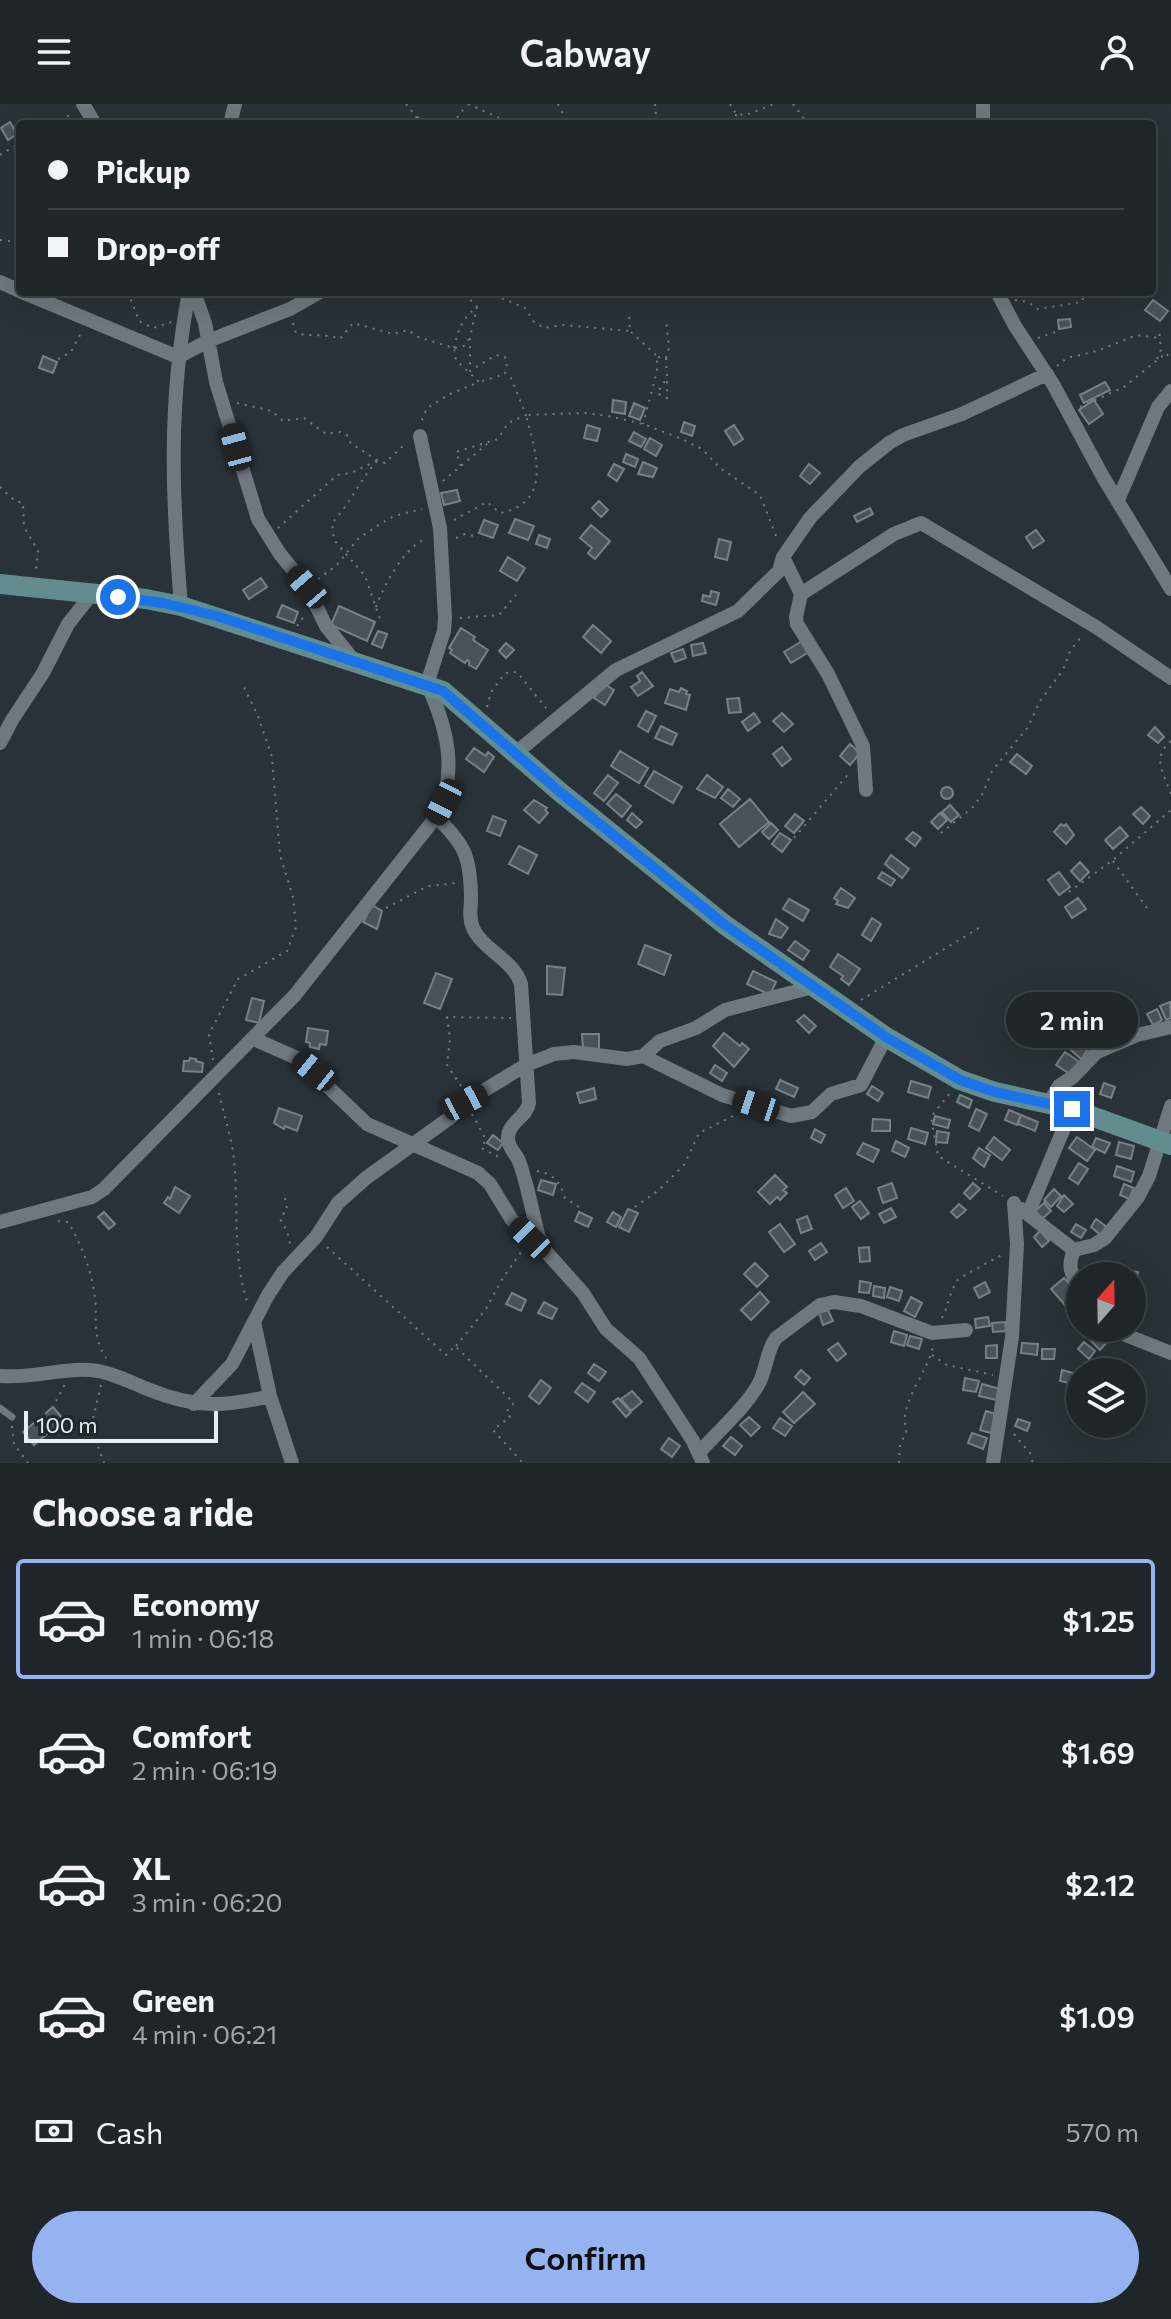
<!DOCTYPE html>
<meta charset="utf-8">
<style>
:root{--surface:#1f262a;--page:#272e32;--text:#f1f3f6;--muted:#a1a5a8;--line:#3c4347;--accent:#95b2f1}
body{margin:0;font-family:Commissioner,sans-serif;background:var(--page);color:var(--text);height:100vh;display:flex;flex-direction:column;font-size:30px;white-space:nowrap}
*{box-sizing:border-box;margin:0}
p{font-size:26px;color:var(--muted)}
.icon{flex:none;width:44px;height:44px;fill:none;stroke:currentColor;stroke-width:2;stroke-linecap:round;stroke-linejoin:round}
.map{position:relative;height:1359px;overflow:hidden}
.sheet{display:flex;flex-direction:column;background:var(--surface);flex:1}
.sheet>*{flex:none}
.top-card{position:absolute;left:16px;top:16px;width:1140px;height:176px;border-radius:8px;box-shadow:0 8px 32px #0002,0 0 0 2px var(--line);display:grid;align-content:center;height:176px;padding:0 32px;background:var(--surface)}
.needle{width:52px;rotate:20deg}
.controls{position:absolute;left:1066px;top:1158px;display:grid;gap:16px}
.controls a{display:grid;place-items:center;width:80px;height:80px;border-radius:50%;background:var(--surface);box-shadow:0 8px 32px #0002,0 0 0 2px var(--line);font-size:40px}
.scale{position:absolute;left:24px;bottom:20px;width:194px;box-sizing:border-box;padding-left:8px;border:4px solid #e7edf1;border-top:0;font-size:22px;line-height:28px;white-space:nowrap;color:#e7edf1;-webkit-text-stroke:6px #20282e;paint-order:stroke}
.end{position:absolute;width:36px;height:36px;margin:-18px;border:10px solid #1a73e8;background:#fff;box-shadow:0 0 0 4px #fff}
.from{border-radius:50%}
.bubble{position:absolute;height:56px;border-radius:28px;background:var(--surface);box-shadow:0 8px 32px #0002,0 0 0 2px var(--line);font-size:26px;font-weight:600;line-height:56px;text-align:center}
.car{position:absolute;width:24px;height:48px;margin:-24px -12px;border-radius:10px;box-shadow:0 0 6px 2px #0007;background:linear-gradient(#222 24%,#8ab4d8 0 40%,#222 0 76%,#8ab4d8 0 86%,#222 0)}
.top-card b{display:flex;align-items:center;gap:28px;height:76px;font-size:30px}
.top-card b+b{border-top:2px solid var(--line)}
.top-card i{width:20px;height:20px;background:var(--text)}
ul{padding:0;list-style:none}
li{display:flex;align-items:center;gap:24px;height:120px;margin:0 16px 12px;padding:0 16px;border:4px solid transparent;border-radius:8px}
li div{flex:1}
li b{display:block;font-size:30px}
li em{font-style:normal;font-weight:600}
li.current{border-color:var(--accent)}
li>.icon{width:72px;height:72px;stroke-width:1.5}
h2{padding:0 32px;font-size:36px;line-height:96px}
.pay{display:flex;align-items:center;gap:20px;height:88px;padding:0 32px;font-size:30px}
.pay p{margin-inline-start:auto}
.button{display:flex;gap:16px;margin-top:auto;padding:16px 32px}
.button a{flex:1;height:92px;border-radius:48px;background:var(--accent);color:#111;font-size:32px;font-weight:600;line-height:92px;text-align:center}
header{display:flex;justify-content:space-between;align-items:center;height:104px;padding:0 32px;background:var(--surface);font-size:36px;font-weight:600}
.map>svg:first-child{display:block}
.building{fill:#4a5259;stroke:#768087;stroke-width:2}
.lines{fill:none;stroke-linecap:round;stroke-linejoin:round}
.path{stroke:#767e83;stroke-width:2;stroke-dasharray:2 6;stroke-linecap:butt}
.lane{stroke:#6f787f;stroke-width:7}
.street{stroke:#6f787f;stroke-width:14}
.secondary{stroke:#628c90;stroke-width:20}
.route{stroke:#1a73e8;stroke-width:10}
</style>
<header><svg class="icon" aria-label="menu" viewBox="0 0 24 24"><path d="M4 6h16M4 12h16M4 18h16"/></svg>Cabway<svg class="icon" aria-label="person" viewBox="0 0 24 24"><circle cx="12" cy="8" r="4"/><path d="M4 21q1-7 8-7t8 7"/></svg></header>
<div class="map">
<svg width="1171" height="1359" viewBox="0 0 1171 1359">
<rect width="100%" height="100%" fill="#293238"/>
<path class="building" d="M10,18L17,30L8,36L1,24Z
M1153,196L1168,207L1160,217L1145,206Z
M1070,215L1071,223L1059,225L1058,216Z
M43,252L57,258L53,269L39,264Z
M1105,278L1110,286L1084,299L1080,291Z
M613,296L626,298L625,310L612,308Z
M1094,296L1103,310L1089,320L1079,306Z
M634,299L645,304L640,316L629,312Z
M684,318L695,322L692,332L681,328Z
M587,321L600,325L597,337L584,334Z
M734,321L743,335L734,341L725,327Z
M634,328L646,335L641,343L629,337Z
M650,334L662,341L656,352L644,345Z
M626,350L638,355L635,363L623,358Z
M643,358L657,364L653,373L638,370Z
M614,360L624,365L617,377L608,371Z
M809,360L820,369L810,380L800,372Z
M457,386L460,397L444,401L441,389Z
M599,397L608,406L601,413L592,404Z
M870,404L873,410L857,418L854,412Z
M515,415L534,422L528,436L509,429Z
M484,416L498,421L493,434L479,429Z
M591,421L610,437L595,455L588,449L592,444L580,434Z
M1036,426L1044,437L1033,444L1026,433Z
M539,431L550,435L547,444L536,440Z
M719,435L731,438L727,456L715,453Z
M508,453L525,464L517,477L500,467Z
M261,474L267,483L249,495L243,486Z
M711,487L719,489L716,501L702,497L703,491L710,493Z
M282,501L298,508L294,519L277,513Z
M339,502L375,518L367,537L331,521Z
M593,521L611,537L601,549L583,533Z
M461,524L475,533L473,536L488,546L476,565L469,561V557L467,556L465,559L450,549L452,546L449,544Z
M378,527L387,530L382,544L372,540Z
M802,537L809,548L791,559L784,548Z
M506,539L514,546L506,554L499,547Z
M703,539L706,549L693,552L691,541Z
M683,545L686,554L675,558L671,549Z
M642,568L653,582L638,592L631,583L640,577L637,572Z
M603,579L614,586L605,601L594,594Z
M681,584L687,587L686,590L690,591L686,606L665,599L670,585L679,588Z
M739,594L741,608L729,609L727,595Z
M646,607L656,612L648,628L638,622Z
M754,609L760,618L748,627L742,618Z
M782,609L793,620L784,628L773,617Z
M661,622L677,630L672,641L655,634Z
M1155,623L1164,633L1158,639L1148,631Z
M850,640L860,649L850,661L840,652Z
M782,643L791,655L782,662L773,650Z
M474,644L486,652L488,648L494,653L484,668L466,655Z
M620,647L648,664L639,679L611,662Z
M1017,650L1032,662L1026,670L1010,658Z
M654,667L682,683L673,699L645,682Z
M608,671L618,679L604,697L594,689Z
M707,671L723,683L715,694L697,685Z
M941 689a6 6 0 1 1 12 0a6 6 0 1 1-12 0Z
M728,685L740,695L733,703L721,694Z
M616,690L631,702L622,713L607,700Z
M750,695L769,718L739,743L720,720Z
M534,696L547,704L545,706L548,709L539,719L524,706Z
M950,701L959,711L951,718L942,708Z
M1141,703L1150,712L1143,720L1133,710Z
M632,709L642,718L636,724L627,716Z
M940,709L947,716L938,725L931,718Z
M795,710L804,717L794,729L785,722Z
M493,712L506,717L500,732L487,727Z
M771,719L778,726L769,735L762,728Z
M1061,720L1064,722L1066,720L1074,731L1066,740L1054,728Z
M1120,723L1128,732L1113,745L1105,736Z
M913,728L921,734L915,742L906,735Z
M780,729L791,736L782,748L772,740Z
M519,742L537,751L528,770L509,760Z
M891,751L909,765L902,774L885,760Z
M1080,758L1089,768L1080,777L1071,767Z
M882,768L895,776L891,782L878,774Z
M1059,768L1070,783L1059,791L1048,776Z
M841,784L855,794L848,804L836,800L838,797L834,794Z
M1078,794L1086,805L1072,814L1065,803Z
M789,795L809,806L803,817L783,805Z
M372,801L382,807L377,825L363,818Z
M872,814L881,820L871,837L862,831Z
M776,815L788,824L781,834L769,830Z
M795,837L809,847L803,856L788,846Z
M645,841L671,851L664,871L638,860Z
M838,850L860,865L849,881L841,875L843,872L830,863Z
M547,862L565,864L562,891L547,890Z
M753,867L776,878L770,891L747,880Z
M436,869L452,875L440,905L424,899Z
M252,894L264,897L259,919L246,916Z
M1170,898L1171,914L1166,916L1160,902Z
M1157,905L1162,916L1153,921L1147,910Z
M804,911L816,922L809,929L797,917Z
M308,924L328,927L326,941L320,940L319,945L310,943V939L306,938Z
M724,929L740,942L742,939L749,945L734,963L713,942Z
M582,930H599V945H583Z
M1078,936L1089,944L1081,955L1071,946Z
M1065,948L1081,959L1073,972L1056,961Z
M190,954L196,955V957L203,959L202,968L183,967L184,957H189Z
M715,961L727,969L722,977L710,969Z
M780,976L798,984L794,993L776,985Z
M911,977L931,983L928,994L908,988Z
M1104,979L1115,983L1111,994L1100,990Z
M872,982L883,989L878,997L867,990Z
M594,984L596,995L580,999L577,989Z
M960,991L972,996L969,1004L957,998Z
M279,1004L302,1012L297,1027L285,1022L284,1025L274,1019Z
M976,1005L987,1010L979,1027L969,1022Z
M1009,1006L1021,1011L1017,1021L1005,1016Z
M1021,1011L1038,1018L1035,1027L1018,1020Z
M935,1012L950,1016L948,1024L933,1020Z
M873,1015L890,1016V1027H872Z
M911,1024L928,1029L925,1040L908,1035Z
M815,1025L825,1031L821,1039L811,1034Z
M937,1027L949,1029L947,1039L936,1038Z
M493,1031L503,1039L498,1046L487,1039Z
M994,1033L1010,1046L1002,1056L986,1044Z
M1077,1033L1095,1046L1087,1057L1069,1044Z
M1096,1034L1110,1039L1105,1049L1092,1043Z
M896,1037L909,1044L905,1053L892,1047Z
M1119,1038L1134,1042L1131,1055L1116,1051Z
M863,1039L879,1046L873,1058L857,1050Z
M979,1044L990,1051L984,1063L973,1054Z
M1079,1059L1088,1065L1078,1080L1069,1074Z
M1117,1062L1134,1068L1131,1078L1114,1072Z
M775,1071L787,1083L783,1086L787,1089L780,1096L777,1093L770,1100L758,1088Z
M541,1076L556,1080L553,1091L538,1086Z
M892,1079L897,1094L883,1099L878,1084Z
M973,1079L980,1085L970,1095L964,1089Z
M1124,1080L1134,1084L1129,1095L1120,1091Z
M175,1083L190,1092L179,1109L164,1099L168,1093L170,1095Z
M846,1084L854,1097L843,1104L835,1091Z
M1054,1085L1061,1092L1051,1103L1044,1096Z
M1064,1091L1073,1100L1064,1108L1057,1102Z
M860,1097L869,1109L861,1115L852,1103Z
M1044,1099L1051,1107L1042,1115L1035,1107Z
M959,1100L966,1106L957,1114L951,1108Z
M891,1104L896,1113L884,1119L879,1110Z
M628,1105L638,1109L629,1128L619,1123Z
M104,1108L115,1120L109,1125L98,1113Z
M579,1108L592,1114L588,1123L575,1117Z
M613,1108L621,1113L616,1123L607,1118Z
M807,1112L812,1125L801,1129L797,1116Z
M1096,1115L1108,1124L1102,1132L1091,1123Z
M780,1120L795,1140L784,1148L769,1128Z
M1076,1120L1086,1126L1081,1134L1071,1128Z
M1040,1127L1049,1137L1042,1143L1034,1133Z
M821,1139L827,1148L815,1156L809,1147Z
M869,1143L870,1157L860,1158L859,1144Z
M755,1159L768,1172L757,1183L744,1170Z
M1116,1165L1138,1168L1135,1183H1132V1172H1115Z
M1064,1174L1079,1190L1066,1202L1051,1185Z
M860,1177L871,1179L869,1189L859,1188Z
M985,1178L990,1188L979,1194L974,1184Z
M874,1182L885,1184L884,1194L873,1192Z
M890,1183L902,1187L899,1197L887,1193Z
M760,1188L769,1198L751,1216L741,1206Z
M512,1189L526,1196L521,1207L506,1200Z
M911,1193L922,1199L915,1213L904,1207Z
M544,1198L557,1205L552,1215L538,1209Z
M828,1206L833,1217L823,1221L819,1209Z
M988,1213L990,1222L976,1224L975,1215Z
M1005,1218L1006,1227L993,1228L992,1219Z
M894,1227L907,1231L904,1242L891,1238Z
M1097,1228L1107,1238L1100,1246L1090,1236Z
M910,1232L922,1235L919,1245L907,1241Z
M1084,1238L1095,1247L1089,1255L1078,1245Z
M838,1239L846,1250L837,1257L828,1246Z
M1022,1239L1038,1240L1037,1251L1021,1249Z
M997,1241V1254H986V1242Z
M1042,1245H1055L1054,1255H1042Z
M594,1260L606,1268L599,1277L588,1269Z
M801,1266L810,1274L804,1281L795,1273Z
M1062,1266L1077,1270L1074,1280L1060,1277Z
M965,1274L979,1277L976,1288L963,1286Z
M541,1276L551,1284L539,1300L529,1292Z
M582,1279L595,1288L588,1298L575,1288Z
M982,1280L1004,1286L1001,1297L979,1292Z
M632,1287L642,1298L631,1307L621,1295Z
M803,1288L815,1300L794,1319L783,1308Z
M618,1294L631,1308L626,1313L613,1298Z
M53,1303L64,1316L34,1341L23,1328Z
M986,1307L996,1310L991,1329L980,1326Z
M749,1313L760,1323L751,1332L740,1321Z
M780,1314L792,1322L785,1332L773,1324Z
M1018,1315L1030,1319L1027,1327L1015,1322Z
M972,1329L987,1334L983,1345L968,1339Z
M731,1333L742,1342L735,1351L723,1342Z
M669,1334L680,1342L672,1353L661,1345Z"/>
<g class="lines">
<path class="path" d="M406,0L416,12L418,20
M468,0L513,20
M558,0L568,20
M655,0L657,20
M730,0L736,10L746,11L774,0
M793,0L808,20
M417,13L433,20
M53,20L73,9
M452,20L467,1
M539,20L551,17L564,20
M735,20L736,10
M0,51L20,39
M0,136L16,138L20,141
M128,188L139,217L153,224L171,218
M471,188L489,189L525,204L534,218L544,224L563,221L630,227L629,209
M1015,196L1028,198L1038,205L1082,198L1085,188
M477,203L470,233V267L496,251L505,253L507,259L505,270L479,278
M293,219L296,229C311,233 325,229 340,235L353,219L393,230L408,226L418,233L454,244L456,256L479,278L450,290L427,304L421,318
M631,228L657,252V267L643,320
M1038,234L1055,228
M454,244C458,227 462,214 477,203L463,188
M455,244L464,242L469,235
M658,253L666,254L669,244L666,216
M666,254L667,274L657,289L667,294V274
M58,255L71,248L81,229
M1157,255L1161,246L1159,225
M1057,262L1067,254L1097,247L1137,231L1160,234
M237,299L272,307L283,317L304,314L326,330L340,328L348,332L351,340C364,346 371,355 385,359L407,338
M1080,303L1124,283L1166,249L1171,256
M377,357C360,376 350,400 332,419L334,436L365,472L380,515
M461,362L456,348L498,335L508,319L526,311L511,274L506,271
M443,377L487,340
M0,383L15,397L23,399L24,423L38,447L36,466
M454,416L487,398L500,409C553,399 536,349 526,311L585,309L608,312L643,320L682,335L702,345L720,364L760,391L778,437
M278,424L337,371L351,369L376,357
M456,434L465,430L474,432
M318,475L336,462L358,435L380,420L394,412L422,405
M376,503C384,481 403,445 425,435
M460,514L499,511L516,491
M297,522L305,511
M487,603L491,588L505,569L517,568L546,604
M1171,637C1151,654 1164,669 1171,690
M941,729L973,703L983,689L992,667L1028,623L1040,597L1063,566L1070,547L1082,532
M794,734L850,668
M1113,757L1147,804
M1069,788L1113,756L1171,706
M386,804L428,782L458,779
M861,896L982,822
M213,956L209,930L238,875L287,847L296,823L293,793L280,751L272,653L258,612L242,579
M461,982L447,961L450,935L447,913L511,914
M219,989C224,1012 232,1034 234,1057C239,1104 232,1155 248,1200
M949,990L931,1013L938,1052L1003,1092
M472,1010L486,1036L481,1044L501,1054
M537,1067C554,1070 560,1078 565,1094L582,1105
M285,1094L287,1105L280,1115L287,1127L290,1140
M635,1103L659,1086L684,1061L699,1029L737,1010
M58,1117L68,1118C81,1140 90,1162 94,1188C99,1214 90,1229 106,1254
M327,1143L446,1251L455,1242L514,1299L506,1308L510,1313L493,1326L523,1359
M942,1214C948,1202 950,1188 957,1177C961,1172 994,1156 1003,1150
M456,1242L486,1205L501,1177L523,1145
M932,1251L947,1261L993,1271
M101,1281L91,1323L104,1359
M56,1297L65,1280
M12,1322L14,1340L28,1359
M1014,1330L1030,1349L1033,1359
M899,1359L900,1341L907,1326C896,1302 930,1266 933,1241"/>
<path class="lane" d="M0,1304L12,1313"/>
<path class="street" d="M83,0L95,20
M983,0V20
M230,20L235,0
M0,178L20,187
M22,188L178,253L208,237L290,205L320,188
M194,188L205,219L216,278L258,415L280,450L307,483L326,522L355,558
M997,188L1015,222L1053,280L1103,373L1171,485
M1118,396L1158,303L1171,287
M783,453L801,490L796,513L797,520L828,570L863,642L866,686
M801,490L894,430L921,419L1096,523L1171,574
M181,502C172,392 168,298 189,188
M0,639L12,616L43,569L68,520L91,491
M517,648L616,566L738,507L779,467L783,453L810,414L859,363L889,339L903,331L962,310L1047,270
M436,713C466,741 471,755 471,797C470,807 469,819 475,828C487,848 513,856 521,880L529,999C527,1013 507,1019 508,1035C508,1043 516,1050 519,1057C529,1085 533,1113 541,1142
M254,935L299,955L367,1020L478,1069L490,1080L512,1116L541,1142L583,1189L606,1225L639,1254L693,1337L703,1359
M643,952L722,991L791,1012L812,1008L831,990L861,981L886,933
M1049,999L1059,982L1073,973L1097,948L1137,931L1171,923
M1021,1105L1074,1146
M1028,1110L1072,1005
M0,1118L92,1093L104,1085L295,891L436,713C459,669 447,623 427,580L444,527L445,514L440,424L420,332
M1074,1146L1094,1141L1105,1134L1138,1093L1149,1072L1171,1002
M1074,1146C1067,1163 1071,1170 1080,1184
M254,1218L270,1292L292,1359
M1108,1224L1171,1249
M0,1272C33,1275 66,1262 98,1267C116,1270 134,1280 150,1286C194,1304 225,1303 270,1292
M194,1300L232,1260L268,1191L283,1168L316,1133L338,1099L366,1074L451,1013L465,998L526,961L554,950L574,948L627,955L643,952L660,937L696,924L725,906L813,883
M699,1349C716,1329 746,1303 758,1281C767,1266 766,1247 776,1234L820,1201L834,1198L861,1202L932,1229L966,1226
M993,1359L1012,1233L1017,1140L1014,1099"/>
<path class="secondary" d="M0,480L146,495L181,502L443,587L560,688L725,821L886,933L960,976L995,988L1072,1005L1171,1041"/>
</g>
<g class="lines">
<path class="route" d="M118,493L163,499L217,512L443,587L560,688L725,821L886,933L960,976L995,988L1072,1005"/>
</g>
</svg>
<div class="controls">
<a><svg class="needle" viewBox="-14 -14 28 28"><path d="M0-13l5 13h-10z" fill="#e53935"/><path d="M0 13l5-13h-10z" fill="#a1a5a8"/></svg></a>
<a><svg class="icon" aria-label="layers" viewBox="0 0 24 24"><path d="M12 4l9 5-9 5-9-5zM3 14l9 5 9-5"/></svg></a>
</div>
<div class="scale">100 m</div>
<i class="end from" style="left:118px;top:493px"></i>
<i class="end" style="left:1072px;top:1005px"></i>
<div class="bubble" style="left:1006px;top:888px;width:132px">2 min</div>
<i class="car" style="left:236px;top:343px;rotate:345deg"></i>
<i class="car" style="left:307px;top:483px;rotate:319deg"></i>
<i class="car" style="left:444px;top:698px;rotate:207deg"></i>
<i class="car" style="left:314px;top:967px;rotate:309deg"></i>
<i class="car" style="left:465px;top:998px;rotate:62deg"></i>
<i class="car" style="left:756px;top:1001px;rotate:288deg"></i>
<i class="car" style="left:530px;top:1134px;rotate:315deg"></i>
<div class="top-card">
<b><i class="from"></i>Pickup</b>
<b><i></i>Drop-off</b>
</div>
</div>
<section class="sheet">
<h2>Choose a ride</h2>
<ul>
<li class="current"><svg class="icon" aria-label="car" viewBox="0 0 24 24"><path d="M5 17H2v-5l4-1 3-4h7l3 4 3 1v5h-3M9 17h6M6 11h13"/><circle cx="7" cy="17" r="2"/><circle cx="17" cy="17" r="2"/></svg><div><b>Economy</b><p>1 min · 06:18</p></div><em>$1.25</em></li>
<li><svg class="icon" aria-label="car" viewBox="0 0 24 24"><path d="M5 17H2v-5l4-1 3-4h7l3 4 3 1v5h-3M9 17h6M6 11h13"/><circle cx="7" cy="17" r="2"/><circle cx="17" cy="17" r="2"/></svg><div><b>Comfort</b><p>2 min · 06:19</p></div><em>$1.69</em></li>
<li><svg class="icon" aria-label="car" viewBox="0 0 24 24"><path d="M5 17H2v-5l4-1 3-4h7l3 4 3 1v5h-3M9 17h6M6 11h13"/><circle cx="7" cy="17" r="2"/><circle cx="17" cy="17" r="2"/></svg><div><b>XL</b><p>3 min · 06:20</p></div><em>$2.12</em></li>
<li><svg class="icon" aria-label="car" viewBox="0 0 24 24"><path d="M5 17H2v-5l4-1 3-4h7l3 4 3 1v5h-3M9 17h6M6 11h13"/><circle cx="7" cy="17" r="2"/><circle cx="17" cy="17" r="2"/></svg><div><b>Green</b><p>4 min · 06:21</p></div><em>$1.09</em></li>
</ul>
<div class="pay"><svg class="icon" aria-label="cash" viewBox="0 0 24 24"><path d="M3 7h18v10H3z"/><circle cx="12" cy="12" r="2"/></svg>Cash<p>570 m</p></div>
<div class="button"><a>Confirm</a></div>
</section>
